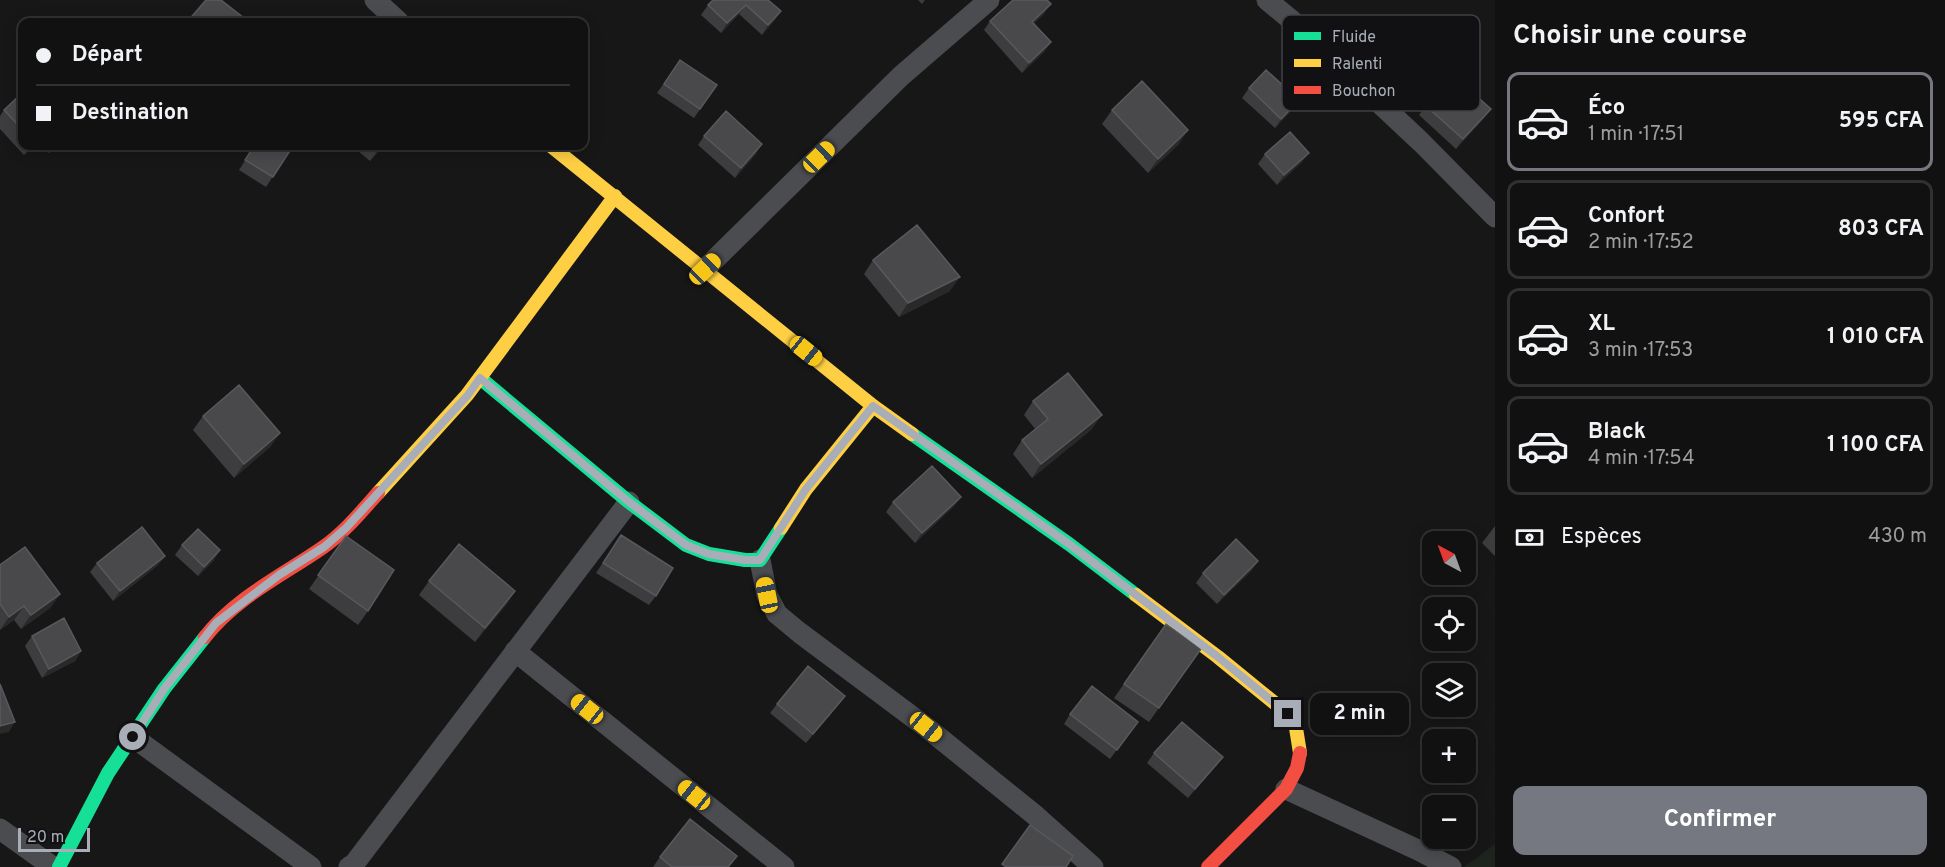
<!DOCTYPE html>
<html lang="fr">
<meta charset="utf-8">
<style>
:root{--surface:#111;--page:#1a1a1a;--text:#f1f3f6;--muted:#9c9d9f;--line:#303131;--accent:#757880}
body{margin:0;font-family:Overpass,sans-serif;background:var(--page);color:var(--text);height:100vh;display:flex;flex-direction:column;font-size:22px;white-space:nowrap}
*{box-sizing:border-box;margin:0}
p{font-size:20px;color:var(--muted)}
.icon{flex:none;width:33px;height:33px;fill:none;stroke:currentColor;stroke-width:2;stroke-linecap:round;stroke-linejoin:round}
.map{position:relative;flex:1;overflow:hidden}
.side{display:flex;flex-direction:column;background:var(--surface);width:450px}
.side>*{flex:none}
.guide{position:absolute;left:18px;top:18px;width:570px;height:132px;border-radius:12px;box-shadow:0 3px 15px #0003,0 0 0 2px var(--line);display:grid;align-content:center;height:132px;padding:0 18px;background:var(--surface)}
.needle{width:39px;rotate:319deg}
.controls{position:absolute;left:1422px;top:531px;display:grid;gap:12px}
.controls a{display:grid;place-items:center;width:54px;height:54px;border-radius:12px;background:var(--surface);box-shadow:0 3px 15px #0003,0 0 0 2px var(--line);font-size:30px}
.scale{position:absolute;left:18px;bottom:15px;width:72px;box-sizing:border-box;padding-left:6px;border:3px solid #a8adb8;border-top:0;font-size:16px;line-height:21px;white-space:nowrap;color:#a8adb8;-webkit-text-stroke:4px #111113;paint-order:stroke}
.end{position:absolute;width:27px;height:27px;margin:-14px;border:8px solid #a8adb8;background:#111;box-shadow:0 0 0 3px #111}
.from{border-radius:50%}
.bubble{position:absolute;height:42px;border-radius:12px;background:var(--surface);box-shadow:0 3px 15px #0003,0 0 0 2px var(--line);font-size:20px;font-weight:700;line-height:42px;text-align:center}
.car{position:absolute;width:18px;height:36px;margin:-18px -9px;border-radius:8px;box-shadow:0 0 4px 2px #0007;background:linear-gradient(#f5c518 24%,#345 0 40%,#f5c518 0 76%,#345 0 86%,#f5c518 0)}
.guide b{display:flex;align-items:center;gap:21px;height:57px;font-size:22px}
.guide b+b{border-top:2px solid var(--line)}
.guide i{width:15px;height:15px;background:var(--text)}
ul{padding:0;list-style:none}
li{display:flex;align-items:center;gap:18px;height:99px;margin:0 12px 9px;padding:0 6px;border:3px solid var(--line);border-radius:12px}
li div{flex:1}
li b{display:block;font-size:22px}
li em{font-style:normal;font-weight:700}
li.selected{border-color:var(--accent)}
li>.icon{width:54px;height:54px;stroke-width:1.5}
h2{padding:0 18px;font-size:27px;line-height:72px}
.pay{display:flex;align-items:center;gap:15px;height:66px;padding:0 18px;font-size:22px}
.pay p{margin-inline-start:auto}
.primary-button{display:flex;gap:12px;margin-top:auto;padding:12px 18px}
.primary-button a{flex:1;height:69px;border-radius:12px;background:var(--accent);color:#fff;font-size:24px;font-weight:700;line-height:69px;text-align:center}
main{display:flex;flex:1;min-height:0}
.map>svg:first-child{display:block}
.green{fill:#1d241e}
.lines{fill:none;stroke-linecap:round;stroke-linejoin:round}
.street{stroke:#4b4c50;stroke-width:21}
.fast{stroke:#16e098;stroke-width:14}
.slow{stroke:#ffcf43;stroke-width:14}
.jam{stroke:#f24e42;stroke-width:14}
.wall{fill:#3d3d3f}
.shaded-wall{fill:#29292a}
.building{fill:#49494c;stroke:#58595d;stroke-width:1.5}
.route{stroke:#a8adb8;stroke-width:8}
.key{fill:#111113;stroke:#3e4045;stroke-width:1.5}
.key-label{font-size:16px;fill:#a8adb8}
</style>
<main>
<div class="map">
<svg width="1495" height="867" viewBox="0 0 1495 867">
<rect width="100%" height="100%" fill="#171717"/>
<path class="green" d="M1495,844V867H1464Z"/>
<g class="lines">
<path class="street" d="M375,0L399,22
M1267,0L1290,19L1422,143L1495,217
M705,269L901,76L989,0
M760,560L767,595L777,614L800,633L926,727L1036,816L1093,867
M515,651L784,867
M133,737L311,867
M1286,789L1418,850L1451,867
M0,829L53,867
M349,867L354,864L629,502"/>
<path class="fast" d="M480,378L629,502L686,545L709,554L745,560H760L781,528
M912,434L1069,544L1136,595
M59,867L108,773L164,689L205,637"/>
<path class="slow" d="M551,146L873,406L912,434
M378,493L467,395L615,196
M781,528L806,489L873,406
M1136,595L1218,657L1288,714L1296,728L1300,753"/>
<path class="jam" d="M205,637C235,598 283,575 322,548C344,533 361,512 378,493
M1208,867L1286,789L1297,768L1300,753"/>
</g>
<path class="wall" d="M768,0L781,11L774,21L762,35L739,14L721,33L701,15L708,5Z
M918,0H925L922,4Z
M1044,14L1034,23L1051,42L1044,52L1022,73L984,30L990,21Z
M680,60L717,85L694,118L657,93Z
M1249,88L1292,110L1275,128L1242,98Z
M22,93V146H34L24,155L0,129V116L4,110Z
M1426,106L1484,118L1456,149L1419,115Z
M1112,110L1179,144L1148,173L1102,124Z
M704,136L756,154L735,178L698,145Z
M41,146H57L49,153Z
M254,146H293L266,187L239,170Z
M352,146H383L370,161Z
M1265,154L1302,162L1277,185L1258,164Z
M873,260L950,291L899,317L864,274Z
M1033,401L1092,429L1032,478L1013,454L1022,440L1036,430L1024,415Z
M203,416L280,433L270,447L234,478L193,430Z
M961,497L954,506L915,543L886,512L893,502Z
M1495,526V556L1482,543Z
M621,535L656,596L649,605L596,573Z
M346,536L368,611L358,625L309,589Z
M182,545L214,560L198,576L175,555Z
M165,556L158,565L113,601L90,572L97,563Z
M1258,561L1252,570L1217,604L1196,583L1203,573Z
M0,565L60,594L50,608L21,629L14,620L0,630Z
M429,581L515,591L506,605L475,642L419,595Z
M1166,624L1201,649L1149,722L1114,698Z
M32,636L81,651L75,661L42,678L25,646Z
M777,704L838,705L806,743L770,713Z
M1070,714L1131,731L1110,759L1064,724Z
M1154,753L1223,757L1216,766L1188,798L1147,763Z
M660,857L729,867H653Z"/>
<path class="shaded-wall" d="M1051,4L1044,14L1025,31L1032,22Z
M746,5L739,14L721,33L727,23Z
M781,11L774,21L762,35L768,25Z
M1051,42L1044,52L1022,73L1029,63Z
M1299,100L1292,110L1275,128L1281,119Z
M1491,109L1484,118L1456,149L1463,139Z
M1188,130L1179,144L1148,173L1158,159Z
M762,144L756,154L735,178L741,168Z
M31,146H34L24,155Z
M54,146H57L49,153Z
M381,146H383L370,161Z
M1309,153L1302,162L1277,185L1284,175Z
M960,277L950,291L899,317L908,303Z
M1102,415L1092,429L1032,478L1041,464Z
M280,433L270,447L234,478L244,464Z
M961,497L954,506L915,543L922,533Z
M220,550L214,560L198,576L204,567Z
M165,556L158,565L113,601L120,591Z
M1258,561L1252,570L1217,604L1224,595Z
M515,591L506,605L475,642L485,628Z
M60,594L50,608L21,629L31,615Z
M24,606L14,620L0,630L9,617Z
M81,651L75,661L42,678L49,669Z
M15,722L9,732L0,734V726Z
M1223,757L1216,766L1188,798L1195,789Z"/>
<path class="building" d="M206,0H221L249,22H187Z
M713,0H768L781,11L768,25L746,5L727,23L708,5Z
M1013,0H1047L1051,4L1032,22L1051,42L1029,63L990,21Z
M680,60L717,85L700,109L664,84Z
M1266,70L1299,100L1281,119L1249,88Z
M1453,75L1491,109L1463,139L1426,106Z
M1142,81L1188,130L1158,159L1112,110Z
M22,93V129L4,110Z
M726,111L762,144L741,168L704,136Z
M1290,132L1309,153L1284,175L1265,154Z
M254,146H293L273,177L245,160Z
M917,225L960,277L908,303L873,260Z
M1068,373L1102,415L1041,464L1022,440L1048,419L1033,401Z
M239,385L280,433L244,464L203,416Z
M932,466L961,497L922,533L893,502Z
M142,527L165,556L120,591L97,563Z
M198,529L220,550L204,567L182,545Z
M621,535L673,568L656,596L603,563Z
M346,536L394,570L368,611L318,575Z
M1236,539L1258,561L1224,595L1203,573Z
M459,544L515,591L485,628L429,581Z
M25,547L60,594L31,615L24,606L9,617L0,604V565Z
M64,618L81,651L49,669L32,636Z
M1166,624L1201,649L1159,708L1124,684Z
M808,666L845,696L813,734L777,704Z
M0,684L15,722L0,726Z
M1092,686L1138,722L1117,750L1070,714Z
M1182,722L1223,757L1195,789L1154,753Z
M690,819L737,856L728,867H672L660,857Z
M1030,825L1073,856L1066,867H1006L1002,864Z"/>
<g class="lines">
<path class="route" d="M133,737L164,689L216,623L279,575L324,547L346,528L468,395L480,378L629,502L686,545L709,554L745,560H760L806,489L873,406L1069,544L1218,657L1288,714"/>
</g>
<rect x="1282" y="15" width="198" height="96" rx="9" class="key"/>
<rect x="1294" y="32" width="27" height="8" fill="#16e098"/>
<rect x="1294" y="59" width="27" height="8" fill="#ffcf43"/>
<rect x="1294" y="86" width="27" height="8" fill="#f24e42"/>
<g class="key-label">
<text x="1332" y="42">Fluide</text>
<text x="1332" y="69">Ralenti</text>
<text x="1332" y="96">Bouchon</text>
</g>
</svg>
<div class="controls">
<a><svg class="needle" viewBox="-14 -14 28 28"><path d="M0-13l5 13h-10z" fill="#e53935"/><path d="M0 13l5-13h-10z" fill="#9c9d9f"/></svg></a>
<a><svg class="icon" aria-label="locate" viewBox="0 0 24 24"><circle cx="12" cy="12" r="6"/><path d="M12 2v4M12 18v4M2 12h4M18 12h4"/></svg></a>
<a><svg class="icon" aria-label="layers" viewBox="0 0 24 24"><path d="M12 4l9 5-9 5-9-5zM3 14l9 5 9-5"/></svg></a>
<a>+</a>
<a>−</a>
</div>
<div class="scale">20 m</div>
<i class="end from" style="left:133px;top:737px"></i>
<i class="end" style="left:1288px;top:714px"></i>
<div class="bubble" style="left:1310px;top:693px;width:99px">2 min</div>
<i class="car" style="left:819px;top:157px;rotate:46deg"></i>
<i class="car" style="left:705px;top:269px;rotate:46deg"></i>
<i class="car" style="left:806px;top:351px;rotate:129deg"></i>
<i class="car" style="left:767px;top:595px;rotate:348deg"></i>
<i class="car" style="left:587px;top:709px;rotate:309deg"></i>
<i class="car" style="left:926px;top:727px;rotate:129deg"></i>
<i class="car" style="left:694px;top:795px;rotate:309deg"></i>
<div class="guide">
<b><i class="from"></i>Départ</b>
<b><i></i>Destination</b>
</div>
</div>
<section class="side">
<h2>Choisir une course</h2>
<ul>
<li class="selected"><svg class="icon" aria-label="car" viewBox="0 0 24 24"><path d="M5 17H2v-5l4-1 3-4h7l3 4 3 1v5h-3M9 17h6M6 11h13"/><circle cx="7" cy="17" r="2"/><circle cx="17" cy="17" r="2"/></svg><div><b>Éco</b><p>1 min · 17:51</p></div><em>595 CFA</em></li>
<li><svg class="icon" aria-label="car" viewBox="0 0 24 24"><path d="M5 17H2v-5l4-1 3-4h7l3 4 3 1v5h-3M9 17h6M6 11h13"/><circle cx="7" cy="17" r="2"/><circle cx="17" cy="17" r="2"/></svg><div><b>Confort</b><p>2 min · 17:52</p></div><em>803 CFA</em></li>
<li><svg class="icon" aria-label="car" viewBox="0 0 24 24"><path d="M5 17H2v-5l4-1 3-4h7l3 4 3 1v5h-3M9 17h6M6 11h13"/><circle cx="7" cy="17" r="2"/><circle cx="17" cy="17" r="2"/></svg><div><b>XL</b><p>3 min · 17:53</p></div><em>1 010 CFA</em></li>
<li><svg class="icon" aria-label="car" viewBox="0 0 24 24"><path d="M5 17H2v-5l4-1 3-4h7l3 4 3 1v5h-3M9 17h6M6 11h13"/><circle cx="7" cy="17" r="2"/><circle cx="17" cy="17" r="2"/></svg><div><b>Black</b><p>4 min · 17:54</p></div><em>1 100 CFA</em></li>
</ul>
<div class="pay"><svg class="icon" aria-label="cash" viewBox="0 0 24 24"><path d="M3 7h18v10H3z"/><circle cx="12" cy="12" r="2"/></svg>Espèces<p>430 m</p></div>
<div class="primary-button"><a>Confirmer</a></div>
</section>
</main>
